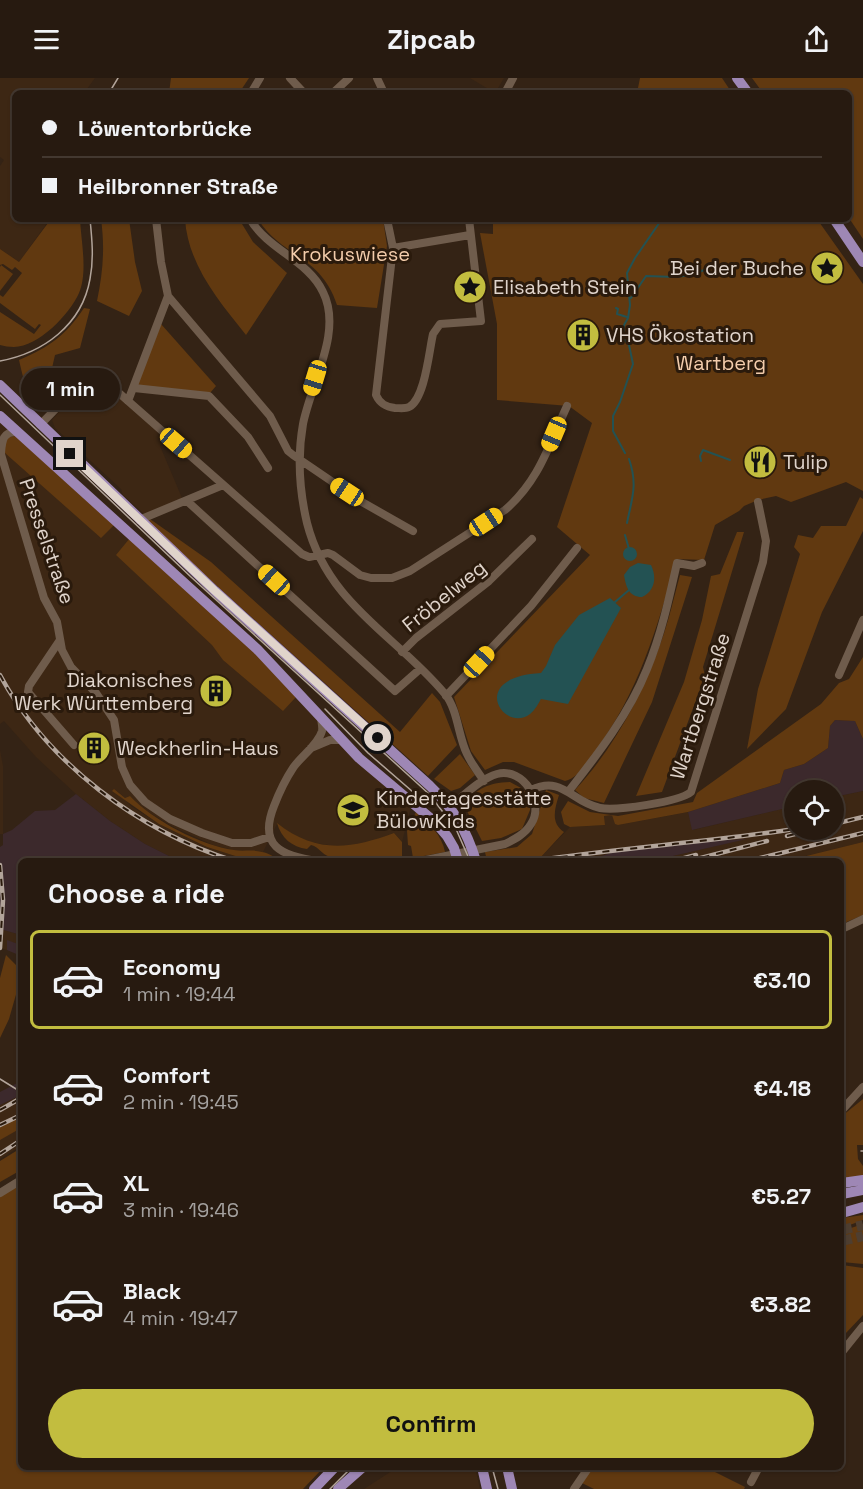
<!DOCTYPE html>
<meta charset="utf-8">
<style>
:root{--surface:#271a10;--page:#33271e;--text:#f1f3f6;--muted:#a4a19f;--line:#433830;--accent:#c2bd3f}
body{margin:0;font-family:"Space Grotesk",sans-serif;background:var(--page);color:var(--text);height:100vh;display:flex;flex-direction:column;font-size:22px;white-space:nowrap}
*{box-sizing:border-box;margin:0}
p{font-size:20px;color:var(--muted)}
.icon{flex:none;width:33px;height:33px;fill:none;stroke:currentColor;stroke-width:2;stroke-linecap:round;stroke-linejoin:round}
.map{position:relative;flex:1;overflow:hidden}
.panel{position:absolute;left:18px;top:780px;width:826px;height:612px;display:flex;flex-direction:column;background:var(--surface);border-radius:9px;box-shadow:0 2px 4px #0004,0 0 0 2px var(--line)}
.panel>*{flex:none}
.top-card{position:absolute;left:12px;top:12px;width:840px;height:132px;border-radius:9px;box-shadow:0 2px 4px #0004,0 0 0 2px var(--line);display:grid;align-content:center;height:132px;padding:0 30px;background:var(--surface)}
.fabs{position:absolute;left:784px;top:702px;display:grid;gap:12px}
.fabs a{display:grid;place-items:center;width:60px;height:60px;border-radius:50%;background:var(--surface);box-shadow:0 2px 4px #0004,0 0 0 2px var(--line);font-size:30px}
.end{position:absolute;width:27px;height:27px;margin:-14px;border:8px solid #e0d4cb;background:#111;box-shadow:0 0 0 3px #111}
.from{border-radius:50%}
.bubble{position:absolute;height:42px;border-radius:21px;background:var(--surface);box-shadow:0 2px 4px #0004,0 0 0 2px var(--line);font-size:20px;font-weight:600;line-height:42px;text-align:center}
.car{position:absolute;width:18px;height:36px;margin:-18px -9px;border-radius:8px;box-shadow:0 0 4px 2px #0007;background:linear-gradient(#f5c518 24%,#345 0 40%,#f5c518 0 76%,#345 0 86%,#f5c518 0)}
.top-card b{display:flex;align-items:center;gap:21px;height:57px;font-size:22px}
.top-card b+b{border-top:2px solid var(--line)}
.top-card i{width:15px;height:15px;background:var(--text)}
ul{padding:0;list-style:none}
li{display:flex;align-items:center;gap:18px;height:99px;margin:0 12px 9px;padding:0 18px;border:3px solid transparent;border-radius:9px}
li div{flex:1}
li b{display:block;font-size:22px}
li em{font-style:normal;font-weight:600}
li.current{border-color:var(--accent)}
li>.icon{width:54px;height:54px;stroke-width:1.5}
h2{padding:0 30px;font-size:27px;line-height:72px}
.button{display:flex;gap:12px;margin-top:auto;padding:12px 30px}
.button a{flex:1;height:69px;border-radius:36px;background:var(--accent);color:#111;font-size:24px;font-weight:600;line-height:69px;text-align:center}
header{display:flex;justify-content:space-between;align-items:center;height:78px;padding:0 30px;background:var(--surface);font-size:27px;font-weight:600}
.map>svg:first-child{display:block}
.built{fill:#3d2714}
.industrial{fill:#3c292c}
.green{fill:#613910}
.water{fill:#235253}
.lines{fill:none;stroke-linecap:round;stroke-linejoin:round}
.stream{stroke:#235253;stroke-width:2}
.major-tunnel{stroke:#4e3e30;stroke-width:10;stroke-dasharray:10 5;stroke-linecap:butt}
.minor{stroke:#6f5c4c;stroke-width:8}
.major{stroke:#9e87b5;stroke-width:10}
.tram{stroke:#b2a49a;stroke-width:1.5}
.rail-casing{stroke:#b2a49a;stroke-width:4.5}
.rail{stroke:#2a1a0c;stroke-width:2;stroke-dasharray:7;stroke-linecap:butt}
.route{stroke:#e0d4cb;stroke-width:8}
.labels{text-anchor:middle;stroke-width:6;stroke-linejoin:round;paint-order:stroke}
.park-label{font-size:20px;fill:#f3ccab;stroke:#2a1a0c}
.poi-label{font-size:20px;fill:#e0d4cb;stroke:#2a1a0c;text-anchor:start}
.street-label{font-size:20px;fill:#e0d4cb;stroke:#2a1a0c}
</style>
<header><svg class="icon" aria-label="menu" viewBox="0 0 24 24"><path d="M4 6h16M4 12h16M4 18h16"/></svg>Zipcab<svg class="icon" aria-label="share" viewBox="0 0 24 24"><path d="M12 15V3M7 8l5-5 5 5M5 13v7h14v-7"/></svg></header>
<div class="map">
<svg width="863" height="1411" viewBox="0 0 863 1411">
<rect width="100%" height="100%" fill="#342315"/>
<path class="built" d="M0,0H95L84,15H15V141H50L19,184L0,171V88L4,82L0,79Z
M470,0H504L495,15Z
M85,312L117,318L161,357L160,368L182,420L152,435H143L123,417L121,411L55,350L52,342L76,315Z
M0,343L114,447L411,729L402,764L394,755L365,766L341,769L309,764L290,755L277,746L263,774L236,773L213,767L175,750L140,729L130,718L125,720L116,712L131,728L159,746L207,769L251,783H179L145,766L110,743L76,716L36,679L4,643L0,646Z
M0,672L3,688V756H0Z
M863,713V764L786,783H651L741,762L614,774L586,783H517L540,780L570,749L605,747L604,738L612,737L618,747L688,734L693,752L795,728V752H834V719Z
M0,851L21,857V867L8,863L7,872L0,870Z
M21,1017V1068L0,1081V1027Z
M398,1389H475L480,1411H364Z"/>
<path class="industrial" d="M835,642L855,643L863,661V713L834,719V712H795V728L692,752L688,734L780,705L784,692L804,686L828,670L830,648Z
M76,716L110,743L145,766L179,783H21V857L0,851V769L3,767V756L12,752L35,733L55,732Z
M747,761L651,783H586L614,774L689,764Z
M7,862L21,867V878L7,872Z
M21,1003V1017L0,1027V1014Z"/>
<path class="green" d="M171,0H249L239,15H169Z
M640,0H722L732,15H637Z
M752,0H863V161L849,140V15H763Z
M51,141H80C81,163 88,194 79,215C70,236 38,269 14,269C9,269 4,268 0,267V234L34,256L41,247L39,246L35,251L0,225V217L3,219L22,195L15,189L12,192L3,186L0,187V171L19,184Z
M101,141H129L135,184L142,213L129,238L97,223C103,194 105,170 101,141Z
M185,141H239L253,164L287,195L246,257C219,223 188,187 185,141Z
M258,141H383L387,168L377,230L337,227C321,177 281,179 258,141Z
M490,141H817L863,206V413L846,404L791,424L776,418L758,422L744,428L739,433L715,447L704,482L677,481C656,552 639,614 594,675C587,685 577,701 565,703L514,684H503L485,692L471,673L454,619L590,477L557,449L592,345L569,328L497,322V246L480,155L493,156V144Z
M1,187L13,196L0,213V189Z
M84,230L90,231L80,270L55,277L50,299L61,314L44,330C26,315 24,304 19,282C51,268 65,258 84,230Z
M161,246L216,308L210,315L137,308Z
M17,358L114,447L101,460L5,375V363L7,359Z
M860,419L863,421V453L822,534L786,631L747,671L758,611L800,476L794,469L798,457L813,460L821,448H846Z
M150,441L211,484L400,654L432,615L440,624L457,667L428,698L146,444Z
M737,454H744L703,589L705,598L662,714L636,718L684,604L702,542L711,498L720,496Z
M130,460L256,576L296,619L283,633L223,582L212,567L116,477Z
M680,497L692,499L652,624L604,725L584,720L575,712C614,670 642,617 661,564C669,542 674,519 680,497Z
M863,579V661L855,643L835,642L830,648L828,670L804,686L784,692L780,705L688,734L618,747L615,746L612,737L604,738L605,747L570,749L564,746L561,734L568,723L590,734L618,738L693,724L697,715L821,626L839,605L849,601Z
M460,676L475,697L460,710L451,713L434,701Z
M510,704L521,710L530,718V732L522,751L501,760L482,763L463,725C480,710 487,705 510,704Z
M114,711L125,720L130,718C152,742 202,768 234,772C243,774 253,771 262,774C269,775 277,781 284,783H251L207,769L159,746L112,713Z
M546,712L559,717C555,730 550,745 564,754L540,780L517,783H487L485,774L517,769L532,756Z
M416,734C429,745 442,757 445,774L413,780L411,768L408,767L407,753Z
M277,745C316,776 351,771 394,755L402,764V781C378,782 354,784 331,779C321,777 320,769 311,767L307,771C292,769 281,760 277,745Z
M863,764V837L842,846V783H786Z
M6,877L21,892V899L9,941L0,960V900Z
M863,1021V1067H857L858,1081L863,1088V1098L842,1101V1038Z
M21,1039V1050L0,1062V1049Z
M21,1070V1092L0,1104V1083Z
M21,1102V1389H324L303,1411H0V1115Z
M863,1137V1142L842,1150V1140Z
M863,1146V1186L842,1184V1153Z
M842,1187L863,1190V1237L846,1255L842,1252V1230L844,1225L842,1222Z
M592,1389H705L745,1409L744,1411H594L582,1405Z"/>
<path class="water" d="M623 476a7 7 0 1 1 14 0a7 7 0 1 1-14 0Z
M638,485L651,487C657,499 655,513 642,519C629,519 626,509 624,497L630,489Z
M610,520L621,530L568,626L541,621C538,626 535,632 530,636C504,656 466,599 541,595L546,588L555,567L579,537Z"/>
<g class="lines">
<path class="stream" d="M631,220L646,198L675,199L692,197L716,187
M616,230L618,231L617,236L627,239
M625,375L613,353V338L620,324L633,286L629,267L624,261V247L628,240L630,227L627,195L635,180L662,141
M701,383L700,378L703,372L730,382
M627,445C632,420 638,407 629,381
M625,457L629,471
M615,524L629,512"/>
<path class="major-tunnel" d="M842,1152L863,1147
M842,1163L863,1158"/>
<path class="minor" d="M290,0L304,15
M377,0L384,15
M251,15L260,0
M333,15L349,0
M505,15L513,0
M250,141C268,172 308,182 323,214C343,254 311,305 303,346C297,380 299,411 307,445C328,527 396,557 445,616C458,632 458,658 467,676C471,685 478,694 484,703
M387,141L393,170L376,317C380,326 386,329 395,330C400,330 405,331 409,329C425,321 429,273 433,256L440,246L481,243L469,141
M393,170L470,157
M168,218L270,338L288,373L293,377L362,424L413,453
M134,310L209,318L248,359L268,390
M128,323L168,218L161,184L156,141
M40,347L73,313L79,309L119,315L302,476L309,479L328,475L333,477L360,497L371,500H392L410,493L505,432C539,403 549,367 567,328
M0,373L44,520L57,544L62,572L71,589L96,615L114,642L122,689L130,707L145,724L170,741L202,755L232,765H251L269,759
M1,375C2,362 3,353 18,354
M187,423L395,613L420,591
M139,442L223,407
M60,562L29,608L28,614L74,667
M402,574L416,560L489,503L532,461
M839,597L863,542
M446,618L531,528L577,470
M311,670L330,662H342
M531,712C563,697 571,724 600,730C616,733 679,724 691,714L763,484L766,463L758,424
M568,714C598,676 629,636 647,591C661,557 669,521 677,485L694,488L702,485
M318,783C281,778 258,768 274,728C279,715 285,702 293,690C301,678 318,667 322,653C323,649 321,643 321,639
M421,783L505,766C515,761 525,756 531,746C545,725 524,689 497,696C480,701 465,717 450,728
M842,851L863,841
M842,1032L863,1009
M0,1115L21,1102
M842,1274L863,1248
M751,1404L759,1389
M574,1411L589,1389"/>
<path class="major" d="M737,0L748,15
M834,141L863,184
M0,307L215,513L430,708C454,731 466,751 476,783
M0,338L257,571L359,680L435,744L447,758L454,770L458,783
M842,1105L863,1102
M842,1116L863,1112
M842,1135L863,1129
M482,1389L487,1411
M507,1389L512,1411
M314,1411L335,1389
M338,1411L363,1389"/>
<path class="tram" d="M109,15L118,0
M0,283C43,275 82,247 90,201C94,181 92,161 90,141
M0,317L191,499L429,716L456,751L470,783
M325,631L368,675L428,727
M0,1001L21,1014
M861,1073H863
M492,1389L498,1411
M330,1411L352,1389"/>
<g class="rail-casing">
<path id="rail" d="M0,597C48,686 139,753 234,783
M834,746L863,739
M787,758L811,752
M533,783C620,770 708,764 795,751
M673,783L696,777
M689,783L767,763
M748,783L863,755
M0,787L3,822L0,870
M0,1032L21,1020
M0,1047L21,1037
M0,1076L21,1062"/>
</g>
<use href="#rail" class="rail"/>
</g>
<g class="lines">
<path class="route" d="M70,376L215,513L378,660"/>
</g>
<defs>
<g id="sight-disc" transform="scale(1.725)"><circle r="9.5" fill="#c2bd3f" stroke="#2a1a0c"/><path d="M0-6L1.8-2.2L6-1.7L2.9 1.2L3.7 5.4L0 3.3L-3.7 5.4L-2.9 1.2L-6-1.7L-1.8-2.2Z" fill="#111"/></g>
<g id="building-disc" transform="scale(1.725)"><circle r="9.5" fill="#c2bd3f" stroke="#2a1a0c"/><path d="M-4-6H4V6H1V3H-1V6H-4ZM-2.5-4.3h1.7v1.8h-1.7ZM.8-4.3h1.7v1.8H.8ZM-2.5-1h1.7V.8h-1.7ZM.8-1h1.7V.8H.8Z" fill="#111"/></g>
<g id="restaurant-disc" transform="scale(1.725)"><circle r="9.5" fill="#c2bd3f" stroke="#2a1a0c"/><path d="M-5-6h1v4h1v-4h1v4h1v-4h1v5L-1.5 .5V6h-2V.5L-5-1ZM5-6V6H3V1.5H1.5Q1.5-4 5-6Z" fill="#111"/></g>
<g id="school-disc" transform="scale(1.725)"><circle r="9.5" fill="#c2bd3f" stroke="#2a1a0c"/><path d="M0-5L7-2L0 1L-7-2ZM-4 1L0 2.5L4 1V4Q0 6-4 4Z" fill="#111"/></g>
</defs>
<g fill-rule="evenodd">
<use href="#sight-disc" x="827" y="190"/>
<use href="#sight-disc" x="470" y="209"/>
<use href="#building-disc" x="583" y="257"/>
<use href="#restaurant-disc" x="760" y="384"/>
<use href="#building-disc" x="216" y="613"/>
<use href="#building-disc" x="94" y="670"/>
<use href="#school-disc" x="353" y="732"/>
</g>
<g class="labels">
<g class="park-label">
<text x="350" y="183">Krokuswiese</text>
<text x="721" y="292">Wartberg</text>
</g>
<g class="poi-label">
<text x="804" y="197" text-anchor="end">Bei der Buche</text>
<text x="493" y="216">Elisabeth Stein</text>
<text x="606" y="264">VHS Ökostation</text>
<text x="783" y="391">Tulip</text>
<text x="193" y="609" text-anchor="end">Diakonisches<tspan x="193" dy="23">Werk Württemberg</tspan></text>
<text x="117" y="677">Weckherlin-Haus</text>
<text x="376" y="727">Kindertagesstätte<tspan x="376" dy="23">BülowKids</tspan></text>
</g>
<g class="street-label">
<text transform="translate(47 463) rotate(71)" y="7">Presselstraße</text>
<text transform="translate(444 518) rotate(-39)" y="7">Fröbelweg</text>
<text transform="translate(700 628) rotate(-72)" y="7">Wartbergstraße</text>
</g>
</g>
</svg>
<div class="fabs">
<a><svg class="icon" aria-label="locate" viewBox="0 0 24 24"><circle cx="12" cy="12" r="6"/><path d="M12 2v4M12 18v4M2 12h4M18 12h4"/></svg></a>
</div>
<i class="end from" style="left:378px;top:660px"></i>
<i class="end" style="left:70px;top:376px"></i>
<div class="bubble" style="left:21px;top:290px;width:99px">1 min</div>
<i class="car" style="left:315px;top:300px;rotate:197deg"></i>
<i class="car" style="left:554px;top:356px;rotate:203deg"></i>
<i class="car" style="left:176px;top:365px;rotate:131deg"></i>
<i class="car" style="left:347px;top:414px;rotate:303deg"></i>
<i class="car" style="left:486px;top:444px;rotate:57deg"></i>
<i class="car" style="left:274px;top:502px;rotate:312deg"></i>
<i class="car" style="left:479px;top:584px;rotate:43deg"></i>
<div class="top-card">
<b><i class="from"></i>Löwentorbrücke</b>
<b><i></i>Heilbronner Straße</b>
</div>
<section class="panel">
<h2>Choose a ride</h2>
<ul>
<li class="current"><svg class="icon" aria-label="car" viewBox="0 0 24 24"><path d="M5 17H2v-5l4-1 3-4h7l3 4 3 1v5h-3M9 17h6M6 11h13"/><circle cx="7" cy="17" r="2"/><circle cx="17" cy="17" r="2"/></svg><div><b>Economy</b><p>1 min · 19:44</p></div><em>€3.10</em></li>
<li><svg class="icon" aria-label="car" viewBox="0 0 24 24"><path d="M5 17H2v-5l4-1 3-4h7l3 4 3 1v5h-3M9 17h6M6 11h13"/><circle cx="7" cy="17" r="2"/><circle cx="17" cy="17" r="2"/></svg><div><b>Comfort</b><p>2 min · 19:45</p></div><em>€4.18</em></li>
<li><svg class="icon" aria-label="car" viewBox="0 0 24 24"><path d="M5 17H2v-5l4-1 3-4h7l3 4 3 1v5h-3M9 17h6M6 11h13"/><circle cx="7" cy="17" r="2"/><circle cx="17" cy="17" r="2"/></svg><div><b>XL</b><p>3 min · 19:46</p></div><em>€5.27</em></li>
<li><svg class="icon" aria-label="car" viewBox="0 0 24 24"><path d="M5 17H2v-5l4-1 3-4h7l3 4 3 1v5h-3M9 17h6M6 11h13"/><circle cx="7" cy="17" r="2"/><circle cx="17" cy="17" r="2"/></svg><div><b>Black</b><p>4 min · 19:47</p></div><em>€3.82</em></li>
</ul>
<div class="button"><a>Confirm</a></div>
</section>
</div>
